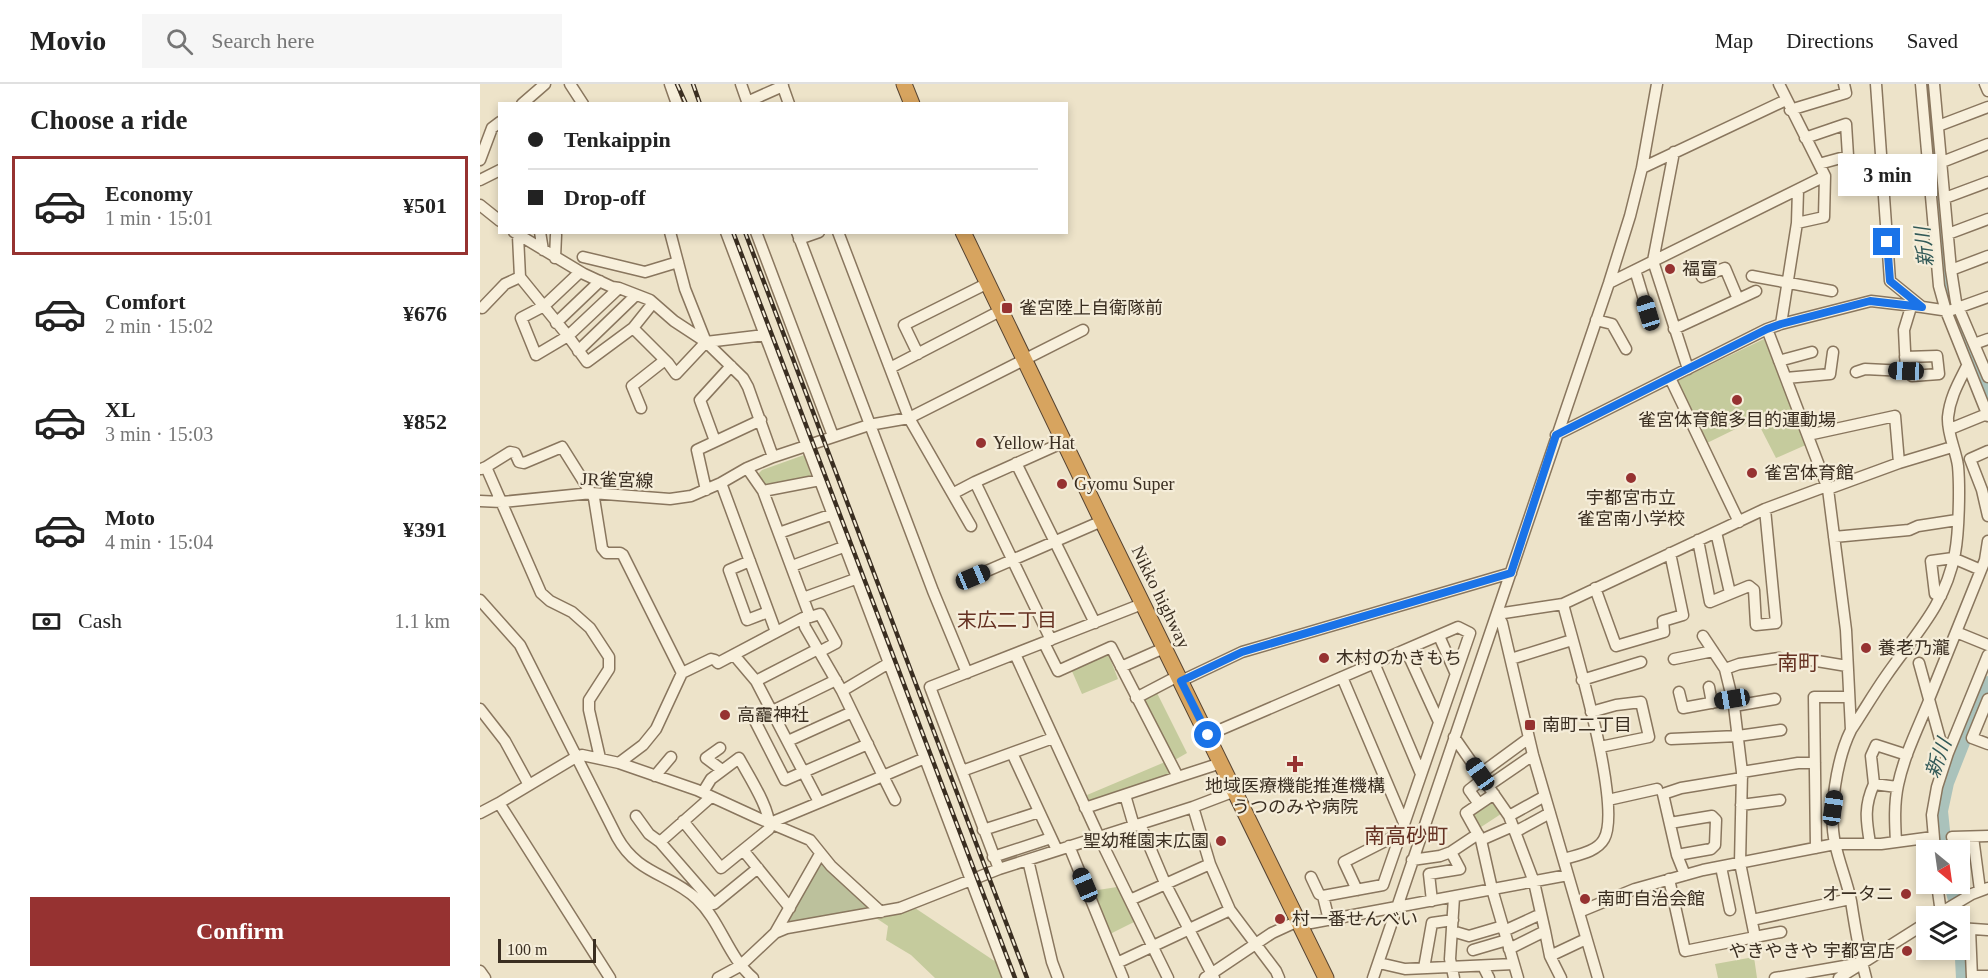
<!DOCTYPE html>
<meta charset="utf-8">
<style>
:root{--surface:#fff;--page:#f6f6f6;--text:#222;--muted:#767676;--line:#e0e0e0;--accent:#963231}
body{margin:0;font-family:"Times New Roman","Noto Sans JP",serif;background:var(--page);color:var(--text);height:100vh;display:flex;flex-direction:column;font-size:22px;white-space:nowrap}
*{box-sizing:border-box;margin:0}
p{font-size:20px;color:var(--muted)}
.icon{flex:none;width:33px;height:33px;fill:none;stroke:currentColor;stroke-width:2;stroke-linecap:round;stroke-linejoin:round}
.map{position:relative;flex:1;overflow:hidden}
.panel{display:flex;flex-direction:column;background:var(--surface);width:480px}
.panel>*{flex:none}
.top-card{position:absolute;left:18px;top:18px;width:570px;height:132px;border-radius:0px;box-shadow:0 3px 9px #0003;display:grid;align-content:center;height:132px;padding:0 30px;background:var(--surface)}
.needle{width:39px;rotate:151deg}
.fabs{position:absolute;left:1436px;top:756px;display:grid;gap:12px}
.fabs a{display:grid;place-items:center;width:54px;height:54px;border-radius:0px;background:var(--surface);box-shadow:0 3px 9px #0003;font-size:30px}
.scale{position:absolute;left:18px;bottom:15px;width:98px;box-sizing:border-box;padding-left:6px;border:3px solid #3a2e21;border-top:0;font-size:16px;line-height:21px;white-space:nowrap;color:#3a2e21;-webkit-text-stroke:4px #f5edd9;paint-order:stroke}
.end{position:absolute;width:27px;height:27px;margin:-14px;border:8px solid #1a73e8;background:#fff;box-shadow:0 0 0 3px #fff}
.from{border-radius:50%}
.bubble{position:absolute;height:42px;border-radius:0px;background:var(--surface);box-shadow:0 3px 9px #0003;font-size:20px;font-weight:700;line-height:42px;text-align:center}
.car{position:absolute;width:18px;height:36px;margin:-18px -9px;border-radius:8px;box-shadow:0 0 4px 2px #0007;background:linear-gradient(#222 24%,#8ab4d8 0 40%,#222 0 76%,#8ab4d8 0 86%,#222 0)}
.top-card b{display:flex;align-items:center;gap:21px;height:57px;font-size:22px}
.top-card b+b{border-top:2px solid var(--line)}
.top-card i{width:15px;height:15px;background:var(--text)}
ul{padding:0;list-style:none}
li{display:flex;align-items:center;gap:18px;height:99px;margin:0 12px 9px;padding:0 18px;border:3px solid transparent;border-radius:0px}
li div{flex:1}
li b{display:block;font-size:22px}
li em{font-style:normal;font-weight:700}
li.active{border-color:var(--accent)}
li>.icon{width:54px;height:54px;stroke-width:1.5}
h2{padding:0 30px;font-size:27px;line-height:72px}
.pay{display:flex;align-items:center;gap:15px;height:66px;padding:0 30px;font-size:22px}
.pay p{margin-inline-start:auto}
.primary-button{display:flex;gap:12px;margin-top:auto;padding:12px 30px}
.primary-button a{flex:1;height:69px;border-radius:0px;background:var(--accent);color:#fff;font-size:24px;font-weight:700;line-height:69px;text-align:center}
header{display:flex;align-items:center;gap:36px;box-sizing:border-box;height:84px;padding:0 30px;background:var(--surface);border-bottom:2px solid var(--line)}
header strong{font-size:28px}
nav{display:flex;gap:33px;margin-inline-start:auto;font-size:21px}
.search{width:420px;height:54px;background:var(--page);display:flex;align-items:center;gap:15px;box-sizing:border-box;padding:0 21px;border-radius:0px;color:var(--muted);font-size:22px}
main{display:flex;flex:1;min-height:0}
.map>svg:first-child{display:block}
.green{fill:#c5cb9d}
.cemetery{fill:#bcc19c}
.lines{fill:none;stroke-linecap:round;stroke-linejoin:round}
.river{stroke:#aac2bb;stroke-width:12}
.minor-casing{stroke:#89765e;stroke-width:13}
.highway-casing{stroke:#574432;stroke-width:17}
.minor{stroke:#f8f0dc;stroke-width:10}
.highway{stroke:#d7a45f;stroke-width:15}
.rail-casing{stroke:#3a2e21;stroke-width:4.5}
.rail{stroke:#f5edd9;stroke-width:2;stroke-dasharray:7;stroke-linecap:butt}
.route{stroke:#1a73e8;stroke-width:8}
.poi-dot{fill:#963231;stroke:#f5edd9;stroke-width:2}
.labels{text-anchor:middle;stroke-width:4.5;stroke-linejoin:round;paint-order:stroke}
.poi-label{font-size:18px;fill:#3a2e21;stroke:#f5edd9;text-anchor:start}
.street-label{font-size:18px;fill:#3a2e21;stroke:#f5edd9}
.water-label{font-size:20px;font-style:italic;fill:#315957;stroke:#f5edd9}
.neighbourhood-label{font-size:20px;fill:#653122;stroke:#f5edd9}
.quarter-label{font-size:21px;fill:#653122;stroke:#f5edd9}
</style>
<header>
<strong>Movio</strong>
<div class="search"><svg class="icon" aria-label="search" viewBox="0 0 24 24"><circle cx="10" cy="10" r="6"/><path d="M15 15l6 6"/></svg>Search here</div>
<nav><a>Map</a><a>Directions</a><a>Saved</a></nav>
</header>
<main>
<section class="panel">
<h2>Choose a ride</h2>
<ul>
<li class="active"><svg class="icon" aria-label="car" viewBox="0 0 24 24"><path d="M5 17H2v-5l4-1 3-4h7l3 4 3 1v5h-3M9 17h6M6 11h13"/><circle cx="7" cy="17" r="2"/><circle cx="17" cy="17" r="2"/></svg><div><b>Economy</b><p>1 min · 15:01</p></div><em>¥501</em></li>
<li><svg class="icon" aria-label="car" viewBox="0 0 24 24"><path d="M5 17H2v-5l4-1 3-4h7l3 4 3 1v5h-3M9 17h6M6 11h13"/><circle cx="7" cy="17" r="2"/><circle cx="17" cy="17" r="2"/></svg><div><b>Comfort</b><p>2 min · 15:02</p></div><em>¥676</em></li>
<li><svg class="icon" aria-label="car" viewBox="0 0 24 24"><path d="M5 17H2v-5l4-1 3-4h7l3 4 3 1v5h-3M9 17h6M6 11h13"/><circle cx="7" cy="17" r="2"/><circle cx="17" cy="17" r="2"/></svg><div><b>XL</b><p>3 min · 15:03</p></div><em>¥852</em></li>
<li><svg class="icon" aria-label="car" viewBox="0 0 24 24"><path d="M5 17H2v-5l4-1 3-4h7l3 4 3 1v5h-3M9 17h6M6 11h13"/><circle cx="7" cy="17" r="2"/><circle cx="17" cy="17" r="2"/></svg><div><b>Moto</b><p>4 min · 15:04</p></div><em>¥391</em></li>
</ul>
<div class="pay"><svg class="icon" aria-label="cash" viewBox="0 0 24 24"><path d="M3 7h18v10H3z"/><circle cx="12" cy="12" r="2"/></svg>Cash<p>1.1 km</p></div>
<div class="primary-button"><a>Confirm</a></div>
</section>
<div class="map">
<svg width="1508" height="894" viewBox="0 0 1508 894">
<rect width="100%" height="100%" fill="#ede3c9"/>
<path class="green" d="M1284,255L1328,360L1296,374L1276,335L1227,359L1197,297Z
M324,371L332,395L285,404L278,390L282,386Z
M626,569L629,572L638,595L602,610L591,585Z
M676,607L707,669L693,677L659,616Z
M685,678L691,688L690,692L610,719L607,711Z
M1013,712L1024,728L998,745L989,729Z
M637,803L654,838L628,851L610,810L618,806Z
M435,824L516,878L522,894H455L431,871L406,856L408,842L396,834Z
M1274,873L1277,894H1238L1235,880Z"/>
<path class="cemetery" d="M339,774L395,826L302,843Z"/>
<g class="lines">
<path class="river" d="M1448,0L1469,218L1508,316
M1466,766L1462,727L1468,699L1508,598
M1470,800L1478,832
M1479,836L1482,894"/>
<g class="minor-casing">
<path id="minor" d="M90,0L103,20
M190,0L197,20
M261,0L268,20
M302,0L309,20
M1396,0L1410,197L1442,223L1469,227L1508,213
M1441,0L1459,202L1466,227L1508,332
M1454,0L1471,186L1476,218L1508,293
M1505,0L1508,7
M267,18L303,2
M42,20L65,0
M1310,26L1366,9L1364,0
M1458,42L1508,23
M1325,54L1366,40L1368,72L1339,80
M1194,68L1173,177L1208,285
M0,76L12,44L20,38
M1462,78L1508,60
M1162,84L1306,16
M0,96L20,86
M1403,100L1450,94
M1465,114L1508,98
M0,121L20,137
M1317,139L1344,133L1345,92
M34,148L104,190L132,203L139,204L170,216L194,237L226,258L263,294L268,303L293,373
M60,148L63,166
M190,148L205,205L226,258
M246,148L528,894
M276,148L353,352
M317,148L453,507L487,589
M358,148L429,334L491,442
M1468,150L1508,135
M38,152L40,193L88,252L107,278L153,244
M319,155L339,148
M103,173L165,188L198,178
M75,174L76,151
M1155,186L1168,229
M1471,186L1508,172
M100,188L64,222L41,234L56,271L88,252L139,204
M1272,192L1352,207
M1222,193L1245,184L1258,215
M1129,199L1345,92L1299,0
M173,219L153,244L188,279L196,290L226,258L285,251
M2,224L25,200L40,193
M1116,236L1132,240L1146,265
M76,239L120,197
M1301,240L1317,139L1318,106
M1194,245L1276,207
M1287,245L1348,405L1366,546L1371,646C1357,674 1348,728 1355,759C1359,779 1367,797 1371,817C1375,843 1379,868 1386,894
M1494,260L1508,255
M98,267L156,211
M438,270L424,241L506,200
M1425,273L1457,272L1459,290L1432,292L1426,287
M1299,277L1332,268
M410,284L520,227
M1376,288L1385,285L1426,287L1424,246L1431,223
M1190,294L1259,438
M1306,294L1350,290L1353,268
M161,324L152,302L185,276
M1470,345L1507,330
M1076,351L1287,245L1301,240L1391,217L1442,223
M1328,351L1415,332L1419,379
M235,357L220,316L251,282
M1508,367L1490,375L1502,406L1508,432
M536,379L615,539
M6,383L30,368L35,369L39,378L44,379L82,363L114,414L122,464L126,469H140L143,471L202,589
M267,384L283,407L330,533L323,534L325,543L362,607L403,692L290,739
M1,385L6,383L61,509L70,517L92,528L110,544L129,573V585L109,616V626L120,674
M495,398L584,358
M241,399L296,548
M1348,405L1419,379L1472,363
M226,406L217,366L281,336
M283,407L340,396
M474,409L495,398L571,556
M0,417L22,418L112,409L190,415L211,412L241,399L267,384L293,373L389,341L429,334L603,246
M1236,448L1250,509
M299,449L353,430
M1354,453L1429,446L1438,442L1477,436
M1218,456L1230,518L1269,502L1274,506L1276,541L1296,539L1285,425
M270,477L249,486L267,536L288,528
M312,482L366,462
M493,493L622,437
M1115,504L1136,562L1184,548L1183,537L1203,531L1190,469
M1461,512L1455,510L1451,477L1473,474L1501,486
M323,514L378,494
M0,516L40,561L137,753C158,791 189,789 217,815C241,838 248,873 273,894
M1083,520C1094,563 1143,722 1124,755C1117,768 1097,771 1084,775
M1017,530L1022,539L1053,671L1118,894
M1017,530L1083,520L1285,425L1347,402
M330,533L340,530L356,559L339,568
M1476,548L1508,561
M959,552L975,588
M564,559L578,587L631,563L698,693L605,724
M926,566L959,638
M535,570L619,753L688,894
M254,571L276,597L339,718
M1031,575L1092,556
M1194,575L1233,567
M1331,576L1367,582
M894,579L941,690
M1439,579L1460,655L1468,669
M641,583L684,564
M1245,585L1259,580L1299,574
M862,593L924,739
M356,596L276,635L275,637L305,696L388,660
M1102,596L1161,578
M276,597L338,565
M701,597L762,568L1031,489
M1229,603L1232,619
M362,607L409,579
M1199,608L1203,624L1252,615
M656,614L698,592
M1449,615L1505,476L1508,457
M1508,615L1492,654L1508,660
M1254,622L1295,615
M0,625L25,657L49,701
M1111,628L1136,621L1161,618L1169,653L1120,663
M1371,646C1383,628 1394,609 1406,592C1435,550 1465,522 1475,469C1479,448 1480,403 1478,382C1476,366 1467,350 1468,333C1470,313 1479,298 1487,282
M728,651L978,543L990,549L903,801L843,812L849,836
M974,653L1029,732L1054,798L1065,847L1029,865
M1191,655L1258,652L1301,646
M308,657L372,628
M240,664L226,674L242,686
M532,669L577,766
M139,679L163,661L176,645L202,589L231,575L235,576L238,579L323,534
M482,687L573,654
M1262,688L1318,679H1335
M1000,690L1049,654
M175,692L191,673
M698,693L741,679
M1008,702L1053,671
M1417,703L1394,700L1391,672L1396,661L1427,671
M1014,710L986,729L1001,756L1012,805L1038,894
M645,711L654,742
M231,713L180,758L234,820L278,784
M415,716L403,692L445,674
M1128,716L1177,705
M19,719L96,673L102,671L139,679L217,706L278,734L330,756L351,782L401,828
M999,720L989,706L1003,695
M1261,721L1300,716
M713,723L730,780L750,826L796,887L799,894
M0,729L19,719L130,894
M156,732L169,750L180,758
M1029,732L1065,712
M203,737L241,784L289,745C292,727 268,691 259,674L231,695L223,708
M1190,739L1232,732L1236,736L1235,761L1231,765L1197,771
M660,740L685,799L734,894
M503,746L559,728
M1035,748L1070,729
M1472,753L1508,752
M1493,753L1500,806
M1001,756L1033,742
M1416,758C1415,739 1414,720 1418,701C1424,672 1438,644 1449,617
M1390,759C1386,736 1384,722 1394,700
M589,762L643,894
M1336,764L1334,613H1369
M263,766L310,824
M1455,766L1452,731L1457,703L1468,669L1508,571
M513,773L571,754
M548,776L572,878L578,894
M932,776L960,772L971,768L998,750
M1241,783L1250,826
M519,785L450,603L662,520
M1205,791L1197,771L1183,710L1201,704L1262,694
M831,793L839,810L843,812
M1189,795L1205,867L1275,853L1260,779L1262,688L1254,622L1245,585L1223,552
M1457,800L1461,829
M877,806L864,778L921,749
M974,813L970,875L974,894
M650,816L730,780
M952,817L949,790L980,785L971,768
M1099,828L1155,805L1223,786L1355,760H1401L1453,753
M1455,832L1492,810L1508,804
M1272,836L1370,815
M820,841L1088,791
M1479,844L1508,846
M1490,845L1492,894
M972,847L989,852L1023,842
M1024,847L1061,830
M1065,847L1070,872L1081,894
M295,849L340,770
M1275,853L1301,848
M993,866L1027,856
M1070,872L1106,855
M637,879L750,826
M899,879L925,885L1034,880
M1003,882L1009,894
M944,884L952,839L973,836
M0,887L5,894
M1492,892H1508
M238,894L260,882L295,849L307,844L420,824L519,785L713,723L755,707
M725,894L792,849L818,837
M893,894L1129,199L1150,132L1162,84L1177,0
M1295,894L1376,880
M1359,894L1446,839"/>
</g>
<g class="highway-casing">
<path id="highway" d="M424,0L432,20
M483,148L622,437L846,894"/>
</g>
<use href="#minor" class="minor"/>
<use href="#highway" class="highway"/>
<g class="rail-casing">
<path id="rail" d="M197,0L206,20
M213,0L220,20
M253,148L535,894
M265,148L547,894"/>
</g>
<use href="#rail" class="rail"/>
</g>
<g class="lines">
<path class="route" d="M728,651L701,597L762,568L1031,489L1076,351L1287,245L1301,240L1390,217L1442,223L1410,197L1407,158"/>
</g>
<g class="poi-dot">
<circle cx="1190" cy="185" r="6"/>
<rect x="521" y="218" width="12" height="12" rx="3"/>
<circle cx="1257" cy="316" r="6"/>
<circle cx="501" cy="359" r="6"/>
<circle cx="1272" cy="389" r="6"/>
<circle cx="1151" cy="394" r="6"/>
<circle cx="582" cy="400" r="6"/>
<circle cx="1386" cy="564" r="6"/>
<circle cx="844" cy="574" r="6"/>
<circle cx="245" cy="631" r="6"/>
<rect x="1044" y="635" width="12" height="12" rx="3"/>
<path d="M812 671h6v6h6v6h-6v6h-6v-6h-6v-6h6z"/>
<circle cx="741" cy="757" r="6"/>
<circle cx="1426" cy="810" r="6"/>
<circle cx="1105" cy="815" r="6"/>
<circle cx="800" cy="835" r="6"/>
<circle cx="1427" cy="867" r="6"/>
</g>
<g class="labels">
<g class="poi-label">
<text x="1202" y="191">福富</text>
<text x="539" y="230">雀宮陸上自衛隊前</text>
<text x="1257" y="342" text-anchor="middle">雀宮体育館多目的運動場</text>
<text x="513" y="365">Yellow Hat</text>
<text x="1284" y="395">雀宮体育館</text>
<text x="594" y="406">Gyomu Super</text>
<text x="1151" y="420" text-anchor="middle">宇都宮市立<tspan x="1151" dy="21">雀宮南小学校</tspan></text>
<text x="1398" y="570">養老乃瀧</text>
<text x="856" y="580">木村のかきもち</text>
<text x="257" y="637">高靇神社</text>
<text x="1062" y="647">南町二丁目</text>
<text x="815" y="708" text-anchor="middle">地域医療機能推進機構<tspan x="815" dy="21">うつのみや病院</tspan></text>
<text x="729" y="763" text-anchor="end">聖幼稚園末広園</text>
<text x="1414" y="816" text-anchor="end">オータニ</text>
<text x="1117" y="821">南町自治会館</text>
<text x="812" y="841">村一番せんべい</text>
<text x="1415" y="873" text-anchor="end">やきやきや 宇都宮店</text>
</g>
<g class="street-label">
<text transform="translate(137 396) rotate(2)" y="6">JR雀宮線</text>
<text transform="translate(681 513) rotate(64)" y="6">Nikko highway</text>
</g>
<g class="water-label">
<text transform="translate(1444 163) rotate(-96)" y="7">新川</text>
<text transform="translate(1458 674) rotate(-70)" y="7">新川</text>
</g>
<g class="neighbourhood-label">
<text x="527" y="543">末広二丁目</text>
</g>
<g class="quarter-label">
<text x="1318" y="586">南町</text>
<text x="926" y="759">南高砂町</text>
</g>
</g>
</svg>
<div class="fabs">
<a><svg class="needle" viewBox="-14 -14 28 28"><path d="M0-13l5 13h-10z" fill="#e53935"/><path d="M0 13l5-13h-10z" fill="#767676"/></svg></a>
<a><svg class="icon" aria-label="layers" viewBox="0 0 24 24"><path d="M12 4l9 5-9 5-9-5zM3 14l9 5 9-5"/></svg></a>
</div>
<div class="scale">100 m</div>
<i class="end from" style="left:728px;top:651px"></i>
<i class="end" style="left:1407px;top:158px"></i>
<div class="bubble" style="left:1358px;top:70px;width:99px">3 min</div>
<i class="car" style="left:1168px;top:229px;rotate:343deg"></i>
<i class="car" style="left:1426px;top:287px;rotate:272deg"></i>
<i class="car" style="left:493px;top:493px;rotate:67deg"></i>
<i class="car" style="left:1252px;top:615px;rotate:261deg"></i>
<i class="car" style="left:1000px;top:690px;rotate:325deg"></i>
<i class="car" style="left:1353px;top:724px;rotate:8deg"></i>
<i class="car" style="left:605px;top:801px;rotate:337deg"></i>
<div class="top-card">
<b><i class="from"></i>Tenkaippin</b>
<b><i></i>Drop-off</b>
</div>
</div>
</main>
